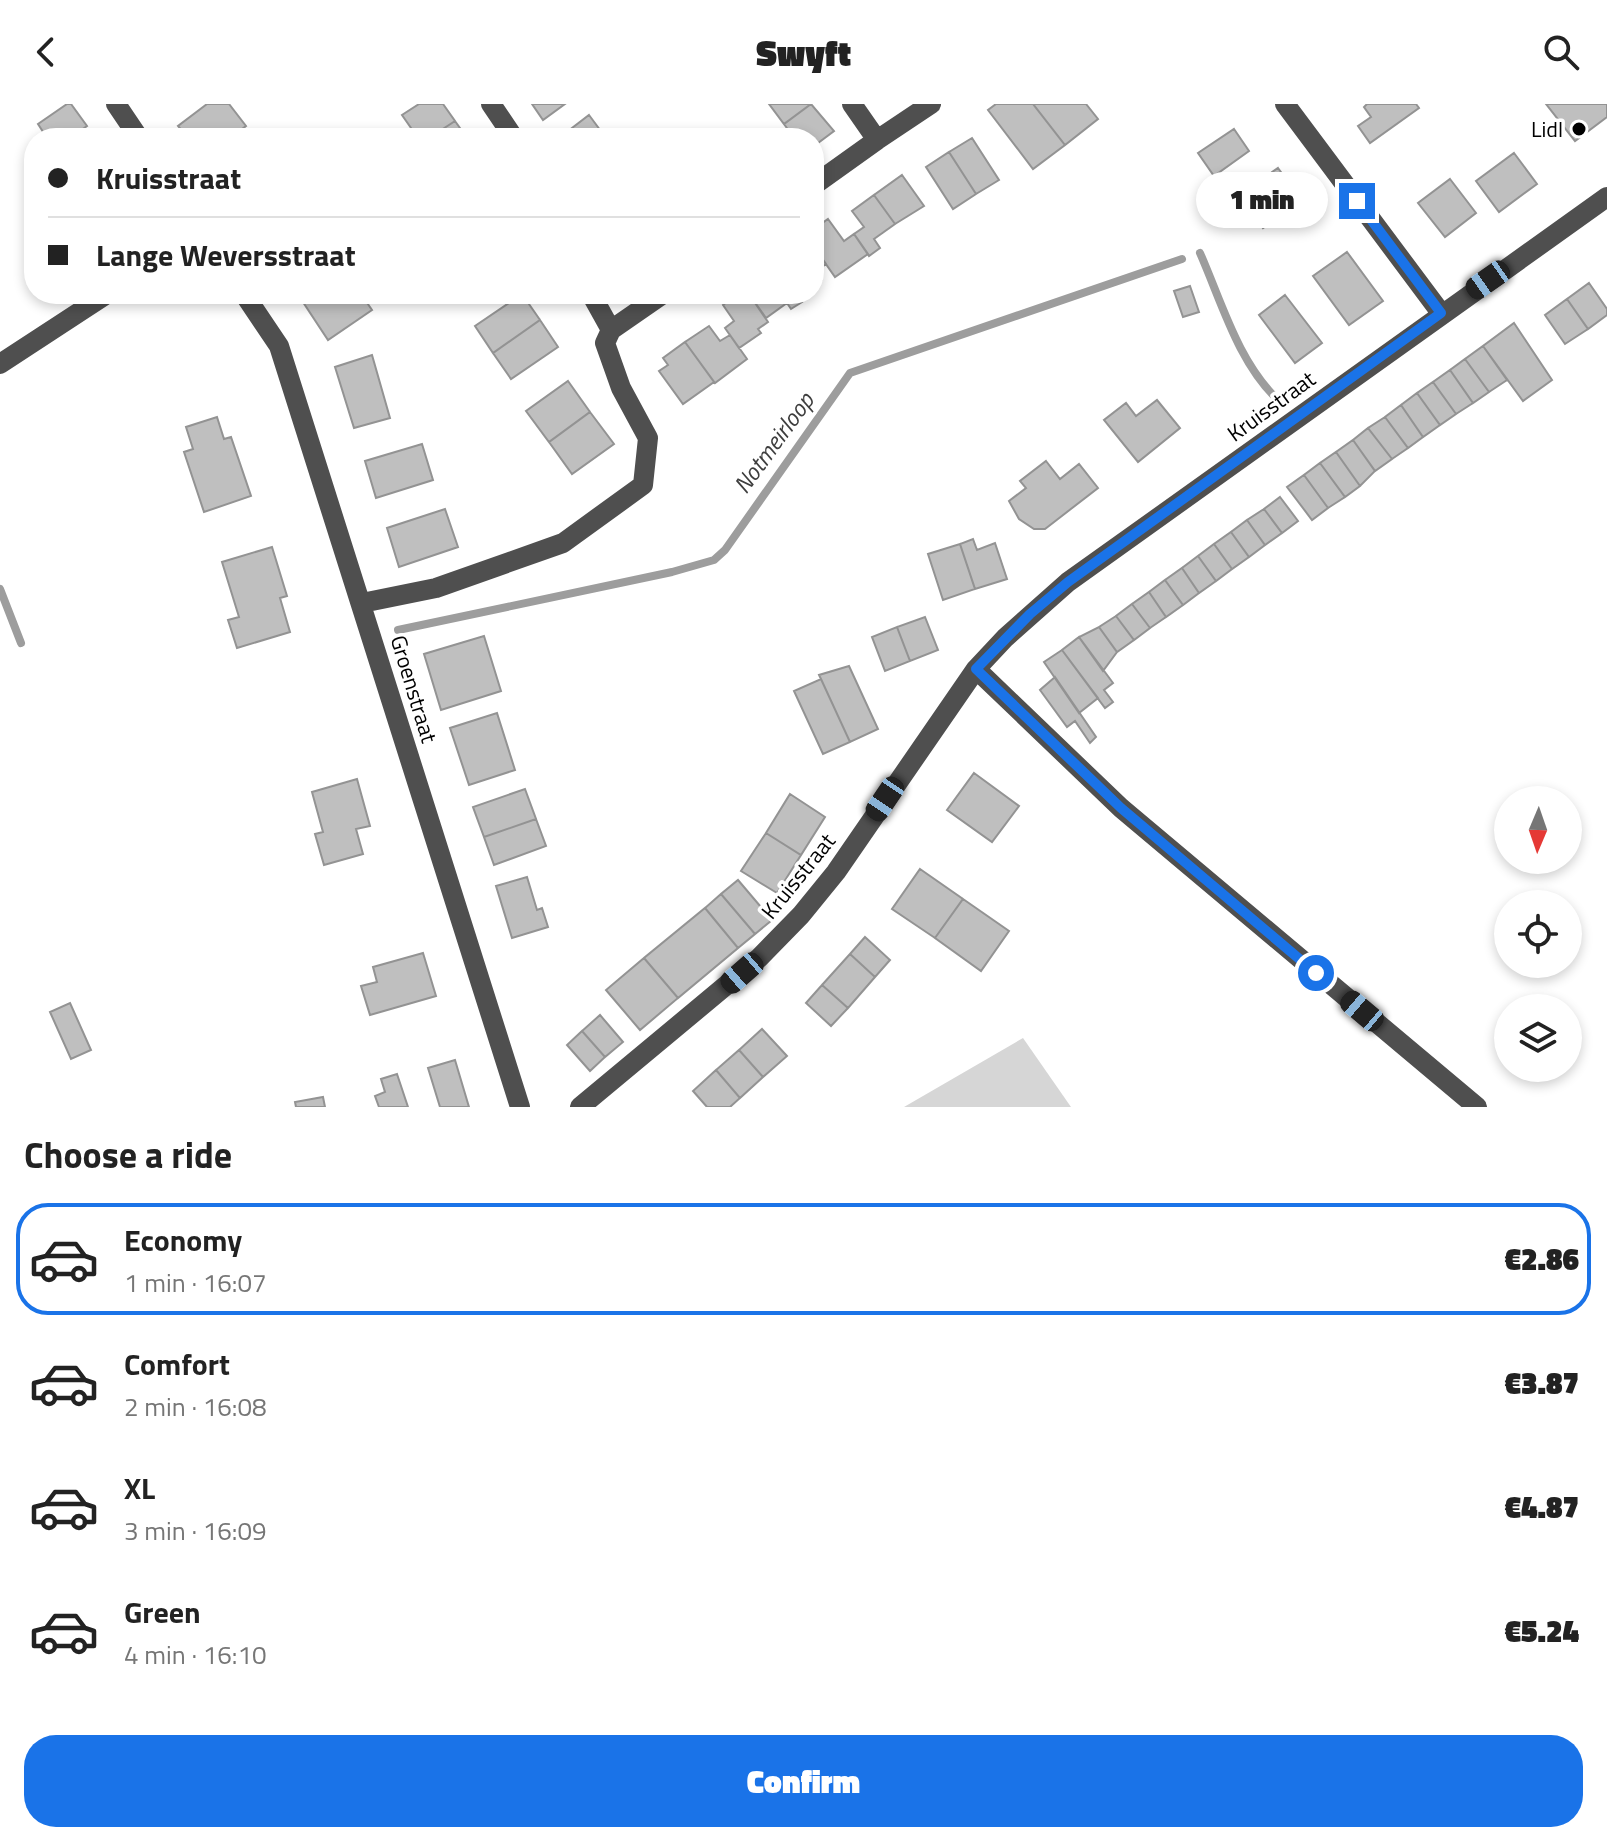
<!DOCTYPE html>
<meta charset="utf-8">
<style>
:root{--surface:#fff;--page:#f6f6f6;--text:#222;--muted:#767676;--line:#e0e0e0;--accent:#1a73e8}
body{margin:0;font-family:"Titillium Web",sans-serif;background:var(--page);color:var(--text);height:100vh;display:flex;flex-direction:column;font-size:30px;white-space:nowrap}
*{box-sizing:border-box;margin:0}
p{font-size:26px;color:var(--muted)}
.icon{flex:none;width:44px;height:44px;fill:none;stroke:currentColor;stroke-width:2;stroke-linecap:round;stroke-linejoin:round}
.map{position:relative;height:1003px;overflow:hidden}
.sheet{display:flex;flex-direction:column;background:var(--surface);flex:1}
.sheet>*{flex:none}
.guide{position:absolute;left:24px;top:24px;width:800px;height:176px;border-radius:32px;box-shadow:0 4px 12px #0003;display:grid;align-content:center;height:176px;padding:0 24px;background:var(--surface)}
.needle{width:52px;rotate:182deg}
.buttons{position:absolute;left:1494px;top:682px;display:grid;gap:16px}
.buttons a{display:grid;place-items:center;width:88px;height:88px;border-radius:50%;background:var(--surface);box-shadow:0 4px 12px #0003;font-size:40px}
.end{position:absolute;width:36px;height:36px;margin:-18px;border:10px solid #1a73e8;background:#fff;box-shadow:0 0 0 4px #fff}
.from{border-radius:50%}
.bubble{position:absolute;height:56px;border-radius:28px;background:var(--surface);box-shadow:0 4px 12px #0003;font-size:26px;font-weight:800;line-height:56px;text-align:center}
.car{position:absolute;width:24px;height:48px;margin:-24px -12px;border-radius:10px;box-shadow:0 0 6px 2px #0007;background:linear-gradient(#222 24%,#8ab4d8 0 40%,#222 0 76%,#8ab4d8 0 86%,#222 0)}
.guide b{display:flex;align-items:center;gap:28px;height:76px;font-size:30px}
.guide b+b{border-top:2px solid var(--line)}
.guide i{width:20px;height:20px;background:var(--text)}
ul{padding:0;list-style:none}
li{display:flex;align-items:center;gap:24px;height:112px;margin:0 16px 12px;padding:0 8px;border:4px solid transparent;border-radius:32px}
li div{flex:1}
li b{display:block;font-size:30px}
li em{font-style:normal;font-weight:800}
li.active{border-color:var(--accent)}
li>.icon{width:72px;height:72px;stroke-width:1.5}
h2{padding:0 24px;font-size:36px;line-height:96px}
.cta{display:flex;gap:16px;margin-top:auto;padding:16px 24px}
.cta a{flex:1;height:92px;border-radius:32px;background:var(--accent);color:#fff;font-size:32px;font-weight:800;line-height:92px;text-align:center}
header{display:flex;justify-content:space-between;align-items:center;height:104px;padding:0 24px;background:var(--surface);font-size:36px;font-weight:800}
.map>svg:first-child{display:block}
.green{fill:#d6d6d6}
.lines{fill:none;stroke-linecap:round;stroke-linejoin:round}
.stream{stroke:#9d9d9d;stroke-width:8}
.building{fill:#bfbfbf;stroke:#939393;stroke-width:2}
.minor{stroke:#4f4f4f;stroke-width:20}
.route{stroke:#1a73e8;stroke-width:10}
.poi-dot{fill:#000;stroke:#fff;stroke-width:3}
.labels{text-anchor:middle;stroke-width:7;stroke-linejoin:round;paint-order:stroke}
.poi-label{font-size:22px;fill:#000;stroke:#fff;text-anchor:end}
.street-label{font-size:22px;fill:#000;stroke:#fff}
.water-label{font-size:24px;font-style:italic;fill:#3e3e3e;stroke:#fff}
</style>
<header><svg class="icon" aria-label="back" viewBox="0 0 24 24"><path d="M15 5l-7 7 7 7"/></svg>Swyft<svg class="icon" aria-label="search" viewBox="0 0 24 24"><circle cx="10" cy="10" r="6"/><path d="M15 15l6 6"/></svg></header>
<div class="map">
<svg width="1607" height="1003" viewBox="0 0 1607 1003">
<rect width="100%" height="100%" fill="#fff"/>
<path class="green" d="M1023,934L1071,1003H904Z"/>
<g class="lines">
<path class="stream" d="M1200,149C1222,199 1238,258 1278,296
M0,485L21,539
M398,526L672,468L714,456L725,446L850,269L1182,155"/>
</g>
<path class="building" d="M67,0H71L87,22L70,34H47L38,20Z
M207,0H229L246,22L230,34H188L178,22Z
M419,0H443L455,17L429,34H418L402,11Z
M532,0H565L543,16Z
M769,0H811L784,20Z
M811,0L834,27L814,42V34H794L784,20Z
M996,0H1033L1065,41L1033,65L988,6Z
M1033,0H1086L1098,15L1065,41Z
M1367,0H1416L1419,4L1370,39L1358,22L1371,13L1364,3Z
M1546,0H1607V13L1575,37Z
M589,11L606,34H559Z
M455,17L467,34H429Z
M1234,25L1249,47L1214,72L1198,49Z
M972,34L999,76L976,90L949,48Z
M949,48L976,90L953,105L926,63Z
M1514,49L1537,80L1499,108L1476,77Z
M1278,64L1302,97L1263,124L1239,91Z
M902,71L924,102L895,120L874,91Z
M1450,75L1476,109L1445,133L1418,99Z
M874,91L895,120L874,135L880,144L869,152L854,130L864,123L852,107Z
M828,115L844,137L854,130L868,150L835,173L814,143V125Z
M814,143L826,160L815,168L821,176L814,180Z
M1347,148L1383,197L1349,221L1313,172Z
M1589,179L1607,205V211L1588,225L1567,195Z
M1190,182L1199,208L1183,213L1174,187Z
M302,190H361L372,206L328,236L299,192Z
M522,190L540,216L493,249L475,222Z
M737,190H749L768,218L758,225L761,229L739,244L725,224L734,217L723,201Z
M749,190H796L802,198L791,205L787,199L766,214Z
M1285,191L1322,239L1295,259L1259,211Z
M1567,195L1588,225L1565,240L1545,211Z
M540,216L558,243L511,275L493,249Z
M1514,219L1552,276L1523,297L1483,242Z
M709,222L720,237L730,231L747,255L715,279L685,238Z
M685,238L714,278L683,300L659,267L668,261L663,254Z
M1483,242L1507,276L1489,288L1465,255Z
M372,251L390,314L354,324L335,263Z
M1465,255L1489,288L1473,299L1450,266Z
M1450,266L1473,299L1456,310L1433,278Z
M568,277L590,308L549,338L526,307Z
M1433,278L1456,310L1440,321L1417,289Z
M1417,289L1440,321L1423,333L1401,301Z
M1157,296L1180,324L1138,358L1104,316L1126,299L1136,312Z
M1401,301L1423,333L1408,344L1385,313Z
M590,308L614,340L572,370L549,338Z
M217,313L224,335L231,333L251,392L204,408L184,348L193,345L186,323Z
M1385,313L1408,344L1392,355L1368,324Z
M1368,324L1392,355L1375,367L1353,336Z
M1353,336L1375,367L1360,382L1336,348Z
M422,340L433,376L376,394L365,357Z
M1336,348L1360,382L1345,393L1320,359Z
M1046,357L1060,375L1079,360L1098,384L1045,425H1034L1019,415L1009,397L1026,384L1020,377Z
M1320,359L1345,393L1328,404L1304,371Z
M1304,371L1328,404L1312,416L1287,383Z
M1280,393L1298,417L1282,429L1264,405Z
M445,405L458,443L399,463L387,424Z
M1264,405L1282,429L1265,441L1247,416Z
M1247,416L1265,441L1249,453L1231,428Z
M1231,428L1249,453L1232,465L1214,440Z
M973,435L977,446L995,439L1007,475L975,485L960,440Z
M960,440L975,485L943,496L928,450Z
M1214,440L1232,465L1216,477L1198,452Z
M272,443L287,492L280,494L290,528L237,544L228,516L239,513L222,458Z
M1198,452L1216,477L1199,489L1182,464Z
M1182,464L1199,489L1183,501L1165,476Z
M1165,476L1183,501L1166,513L1149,488Z
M1149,488L1166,513L1150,524L1132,500Z
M1132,500L1150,524L1134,536L1116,512Z
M1116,512L1134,536L1117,548L1099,523Z
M925,513L938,546L910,557L897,523Z
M897,523L910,557L885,567L872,533Z
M1099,523L1117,548L1103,567L1079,533Z
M484,532L501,587L441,606L424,550Z
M1079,533L1113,579L1104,586L1113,598L1105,604L1062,546Z
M1062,546L1098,594L1079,609L1044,558Z
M849,562L878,625L850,638L819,571Z
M1055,573L1096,633L1090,639L1075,617L1067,623L1040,586Z
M821,575L850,638L823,650L794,587Z
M497,609L515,666L469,681L450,624Z
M974,669L1019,702L992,738L947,706Z
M357,675L370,722L356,725L363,750L324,761L315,730L323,728L312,688Z
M525,685L536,715L484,733L473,703Z
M790,690L825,713L801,751L766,729Z
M536,715L546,742L494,761L484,733Z
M766,729L801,751L777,789L741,767Z
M920,765L963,795L935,834L892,805Z
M527,773L537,806L542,804L548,823L512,834L496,782Z
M738,776L772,816L755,830L721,790Z
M721,790L755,830L738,844L705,804Z
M963,795L1009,827L981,867L935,834Z
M705,804L738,844L678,894L644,854Z
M865,833L890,856L875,873L850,850Z
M423,849L436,892L370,911L361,882L377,878L373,863Z
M850,850L875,873L848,904L822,881Z
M644,854L678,894L640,926L606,886Z
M822,881L848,904L831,922L806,899Z
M70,899L91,946L71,955L50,908Z
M600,911L623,938L605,953L582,927Z
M762,925L787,952L763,973L739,946Z
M582,927L605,953L590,967L567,941Z
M739,946L763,973L740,994L716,966Z
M455,956L469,1003H440L428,964Z
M716,966L740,994L730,1003H707L693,987Z
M397,970L408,1003H379L375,992L385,988L381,975Z
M323,993L325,1003H296L295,998Z"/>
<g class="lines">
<path class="minor" d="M116,0L139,34
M491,0L514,34
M852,0L877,36L931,0
M1285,0L1441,209
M814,81L877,36
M244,190L279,242L520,1003
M611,226L663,190
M0,260L107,190
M362,499L436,484L563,439L643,381L648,334L621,284L605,239L611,226L591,190
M976,565L1121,704L1477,1003
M580,1003L759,854L801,811L836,768L976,565L1005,534L1068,478L1607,93"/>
</g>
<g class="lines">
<path class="route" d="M1316,869L1121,704L976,565L1030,510L1068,478L1441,209L1357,97"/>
</g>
<circle class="poi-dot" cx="1579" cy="25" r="8"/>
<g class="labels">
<g class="poi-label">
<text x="1563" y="33">Lidl</text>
</g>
<g class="street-label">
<text transform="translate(1271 302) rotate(-36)" y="8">Kruisstraat</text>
<text transform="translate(414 585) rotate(73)" y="8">Groenstraat</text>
<text transform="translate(798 772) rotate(-51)" y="8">Kruisstraat</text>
</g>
<g class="water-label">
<text transform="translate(774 339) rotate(-54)" y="8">Notmeirloop</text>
</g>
</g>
</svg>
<div class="buttons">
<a><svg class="needle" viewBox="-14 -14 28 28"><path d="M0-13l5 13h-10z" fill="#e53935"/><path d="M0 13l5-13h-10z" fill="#767676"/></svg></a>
<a><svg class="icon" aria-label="locate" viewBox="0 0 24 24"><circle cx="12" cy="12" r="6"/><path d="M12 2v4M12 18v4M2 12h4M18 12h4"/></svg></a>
<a><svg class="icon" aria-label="layers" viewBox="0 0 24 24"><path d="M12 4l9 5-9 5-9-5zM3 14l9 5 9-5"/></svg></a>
</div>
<i class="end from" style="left:1316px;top:869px"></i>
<i class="end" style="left:1357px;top:97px"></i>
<div class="bubble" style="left:1196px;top:68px;width:132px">1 min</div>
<i class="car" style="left:1488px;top:176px;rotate:235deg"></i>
<i class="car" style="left:885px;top:695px;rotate:214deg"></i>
<i class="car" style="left:742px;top:869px;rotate:229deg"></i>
<i class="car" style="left:1362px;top:907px;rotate:310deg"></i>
<div class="guide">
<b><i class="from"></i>Kruisstraat</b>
<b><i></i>Lange Weversstraat</b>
</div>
</div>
<section class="sheet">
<h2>Choose a ride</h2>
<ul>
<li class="active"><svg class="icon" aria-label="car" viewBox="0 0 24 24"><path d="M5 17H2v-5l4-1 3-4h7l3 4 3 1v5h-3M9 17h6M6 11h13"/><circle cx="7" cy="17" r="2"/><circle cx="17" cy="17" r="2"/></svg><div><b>Economy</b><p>1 min · 16:07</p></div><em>€2.86</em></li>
<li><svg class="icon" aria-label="car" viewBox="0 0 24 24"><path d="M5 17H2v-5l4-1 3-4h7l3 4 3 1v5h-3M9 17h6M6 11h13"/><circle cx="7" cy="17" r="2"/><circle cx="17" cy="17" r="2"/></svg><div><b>Comfort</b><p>2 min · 16:08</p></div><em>€3.87</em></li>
<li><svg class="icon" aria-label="car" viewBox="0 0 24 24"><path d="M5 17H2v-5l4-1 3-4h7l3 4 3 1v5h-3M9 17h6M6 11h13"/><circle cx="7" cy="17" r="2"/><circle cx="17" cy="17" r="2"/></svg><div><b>XL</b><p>3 min · 16:09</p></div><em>€4.87</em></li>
<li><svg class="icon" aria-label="car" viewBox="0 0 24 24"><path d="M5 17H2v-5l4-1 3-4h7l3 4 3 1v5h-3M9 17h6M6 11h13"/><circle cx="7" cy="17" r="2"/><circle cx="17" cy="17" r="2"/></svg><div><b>Green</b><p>4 min · 16:10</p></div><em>€5.24</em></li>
</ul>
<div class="cta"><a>Confirm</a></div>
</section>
